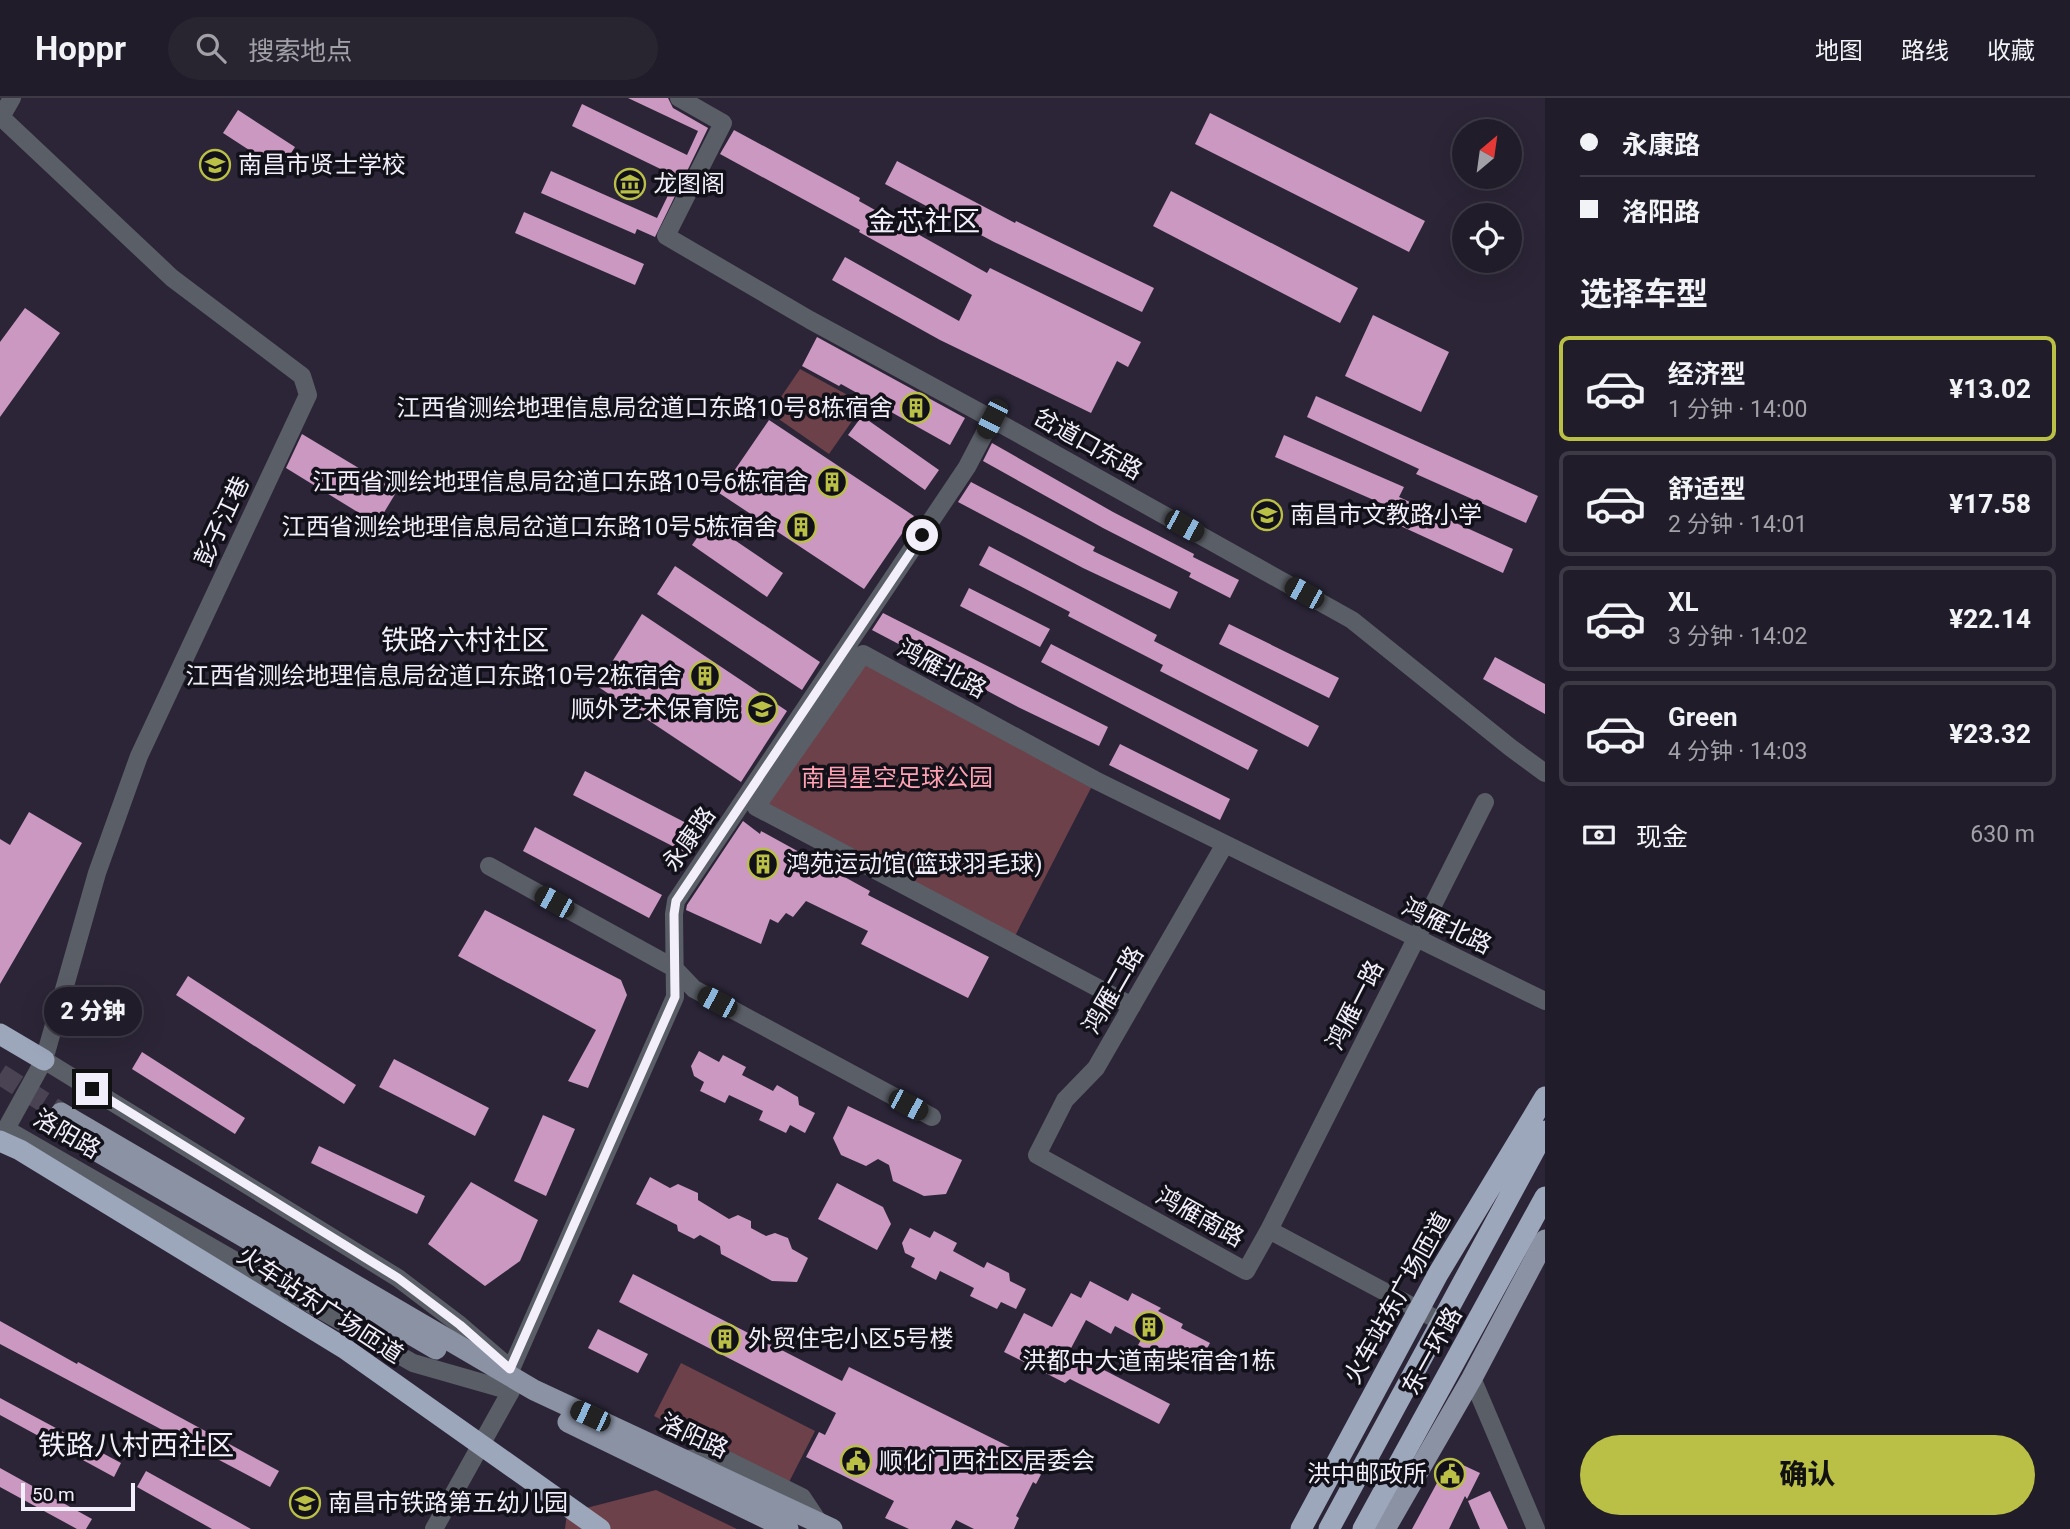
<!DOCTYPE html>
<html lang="zh">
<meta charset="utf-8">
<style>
:root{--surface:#201c29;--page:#282531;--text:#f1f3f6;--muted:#a2a1a8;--line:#3d3a46;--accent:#bac046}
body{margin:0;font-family:Roboto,"Noto Sans SC",sans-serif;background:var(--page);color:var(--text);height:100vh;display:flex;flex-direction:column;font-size:26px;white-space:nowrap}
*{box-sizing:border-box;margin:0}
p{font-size:23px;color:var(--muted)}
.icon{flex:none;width:38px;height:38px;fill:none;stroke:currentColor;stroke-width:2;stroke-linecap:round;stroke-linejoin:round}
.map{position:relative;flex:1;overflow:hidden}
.drawer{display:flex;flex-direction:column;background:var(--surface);width:525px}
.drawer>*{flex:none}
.hud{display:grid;align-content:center;height:154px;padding:0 35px;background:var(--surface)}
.needle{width:46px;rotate:29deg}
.buttons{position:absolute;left:1452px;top:21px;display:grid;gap:14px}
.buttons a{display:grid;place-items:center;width:70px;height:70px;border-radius:50%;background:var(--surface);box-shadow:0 7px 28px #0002,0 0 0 2px var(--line);font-size:35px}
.scale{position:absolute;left:21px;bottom:18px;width:114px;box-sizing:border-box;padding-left:7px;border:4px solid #f2effb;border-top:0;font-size:19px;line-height:24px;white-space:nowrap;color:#f2effb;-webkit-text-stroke:5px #121018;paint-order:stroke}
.end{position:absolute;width:32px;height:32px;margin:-16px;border:9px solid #f2effb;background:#111;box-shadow:0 0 0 4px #111}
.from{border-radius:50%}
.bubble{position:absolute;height:49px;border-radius:24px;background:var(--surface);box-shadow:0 7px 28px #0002,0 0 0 2px var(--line);font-size:23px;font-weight:800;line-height:49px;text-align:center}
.car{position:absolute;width:21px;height:42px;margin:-21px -10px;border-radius:9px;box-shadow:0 0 5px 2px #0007;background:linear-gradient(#222 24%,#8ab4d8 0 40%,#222 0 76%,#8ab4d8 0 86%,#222 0)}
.hud b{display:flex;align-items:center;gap:24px;height:66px;font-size:26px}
.hud b+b{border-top:2px solid var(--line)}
.hud i{width:18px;height:18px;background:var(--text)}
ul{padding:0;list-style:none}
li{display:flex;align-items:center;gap:21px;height:105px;margin:0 14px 10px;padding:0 21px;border:4px solid var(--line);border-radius:10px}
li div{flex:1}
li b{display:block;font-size:26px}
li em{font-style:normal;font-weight:800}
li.selected{border-color:var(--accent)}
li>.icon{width:63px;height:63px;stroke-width:1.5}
h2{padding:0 35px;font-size:32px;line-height:84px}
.pay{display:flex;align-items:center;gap:18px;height:77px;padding:0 35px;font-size:26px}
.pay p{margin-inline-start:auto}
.action{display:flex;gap:14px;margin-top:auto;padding:14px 35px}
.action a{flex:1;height:80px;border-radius:42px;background:var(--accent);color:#111;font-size:28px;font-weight:800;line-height:80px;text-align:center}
header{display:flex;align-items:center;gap:42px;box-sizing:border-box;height:98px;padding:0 35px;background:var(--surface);border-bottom:2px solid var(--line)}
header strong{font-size:33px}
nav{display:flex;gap:38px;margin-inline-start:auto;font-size:24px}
.search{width:490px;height:63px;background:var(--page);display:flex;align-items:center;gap:18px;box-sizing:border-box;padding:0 24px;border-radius:38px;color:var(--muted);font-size:26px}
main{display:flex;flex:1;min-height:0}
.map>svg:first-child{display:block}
.green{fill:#6d4149}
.building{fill:#cb98c1}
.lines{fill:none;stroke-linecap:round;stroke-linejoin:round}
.major-tunnel{stroke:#494354;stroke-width:21;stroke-dasharray:21 10;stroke-linecap:butt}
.minor{stroke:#5a5e66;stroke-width:18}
.major{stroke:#8a92a4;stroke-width:21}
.highway{stroke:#9da7bc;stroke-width:21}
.route{stroke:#f2effb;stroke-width:9}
.labels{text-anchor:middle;stroke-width:7;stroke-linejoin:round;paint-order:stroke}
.poi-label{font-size:24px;fill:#f2effb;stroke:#121018;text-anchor:start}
.street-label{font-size:24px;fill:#f2effb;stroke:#121018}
.park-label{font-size:24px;fill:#fea0b1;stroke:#121018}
.quarter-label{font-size:28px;fill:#f2effb;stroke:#121018}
</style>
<header>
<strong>Hoppr</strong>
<div class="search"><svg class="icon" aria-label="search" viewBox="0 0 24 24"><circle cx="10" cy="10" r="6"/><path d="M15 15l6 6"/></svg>搜索地点</div>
<nav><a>地图</a><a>路线</a><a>收藏</a></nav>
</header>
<main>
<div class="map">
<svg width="1545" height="1431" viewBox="0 0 1545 1431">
<rect width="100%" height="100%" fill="#2b2537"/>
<path class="green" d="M800,271L864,306L829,356L770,315Z
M865,564L1091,690L1015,838L766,708Z
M681,1265L815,1333L788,1386L654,1318Z
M656,1392L737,1431H565L567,1415Z"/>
<path class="building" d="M628,0H668L673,10L708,30L655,139L637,131L635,136L541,95L551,73L657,120L677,79L572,28L582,6L687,57L698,33Z
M238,12L295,49L280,72L223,35Z
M1210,15L1425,123L1409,154L1195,46Z
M734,32L860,100L859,103L987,175L990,170L1141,244L1128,269L1117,263L1091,315L940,242L832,182L845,159L959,223L972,197L859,134L860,132L720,56Z
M897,63L1015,125L1016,123L1154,190L1142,214L994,144L885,86Z
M1171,93L1358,190L1340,225L1153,128Z
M524,114L644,166L635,187L515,135Z
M25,210L60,235L0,319V244Z
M1373,217L1449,254L1421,314L1345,278Z
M817,239L965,320L950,347L841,286L839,288L802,268Z
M1316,298L1538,398L1526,425L1416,376L1419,371L1307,319Z
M862,318L939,372L925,392L848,337Z
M769,322L914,418L864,491L719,395Z
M302,336L397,393L377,426L286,370Z
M1284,337L1404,389L1399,399L1513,451L1503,475L1394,425L1399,413L1275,359Z
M992,345L1113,414L1194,456L1193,459L1239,482L1230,500L1189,479L1191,475L1103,430L983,363Z
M971,384L1095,449L1093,453L1178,494L1170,511L1083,470L958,404Z
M708,424L783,475L767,499L692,447Z
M989,448L1157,537L1154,543L1319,628L1308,649L1160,573L1163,567L1068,518L1070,514L979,467Z
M675,468L820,564L802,592L657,496Z
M969,490L1050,531L1040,549L960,508Z
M883,515L1108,629L1099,648L1020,610L872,532Z
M642,516L787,613L741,684L597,588Z
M1229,526L1339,580L1329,600L1219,546Z
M1051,546L1258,652L1248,672L1041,564Z
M1495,559L1545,586V616L1483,581Z
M1120,646L1230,701L1220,722L1109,667Z
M585,673L696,730L684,754L573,697Z
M29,714L82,745L0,886V741L10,747Z
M743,723L760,736L761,733L870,793L868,797L989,859L968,900L861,846L868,833L806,803L793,819L786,815L778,825L770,821L761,846L686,812L687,807Z
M535,729L662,797L649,820L523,753Z
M485,812L621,882L627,897L588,990L568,983L596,932L458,858Z
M188,878L356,987L344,1006L176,897Z
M699,953L719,964L723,957L746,969L742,977L773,993L777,987L798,999L799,1007L815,1015L805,1035L790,1027L786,1035L759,1022L763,1013L729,997L725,1005L700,993L704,984L694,978L691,968Z
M142,954L245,1020L235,1036L132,971Z
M394,961L489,1010L475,1038L379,989Z
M848,1008L962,1062L946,1096L924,1098L893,1083L889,1067L878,1061L866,1068L841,1057L833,1040Z
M543,1017L575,1031L546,1098L514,1083Z
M319,1048L425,1098L417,1116L311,1065Z
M650,1079L670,1090L678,1086L698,1095V1102L729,1121L738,1117L751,1123V1130L766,1138L775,1135L788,1140L792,1151L808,1160L797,1184L772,1183L721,1156L720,1148L700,1137L694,1141L678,1133L677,1127L636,1106Z
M471,1084L538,1122L520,1163L485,1188L428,1146Z
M837,1085L883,1109L891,1126L877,1152L818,1121Z
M910,1130L930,1140L934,1133L957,1145L953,1153L984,1170L987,1164L1009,1175L1010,1183L1026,1191L1016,1211L1001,1204L997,1211L970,1198L974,1190L940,1173L936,1182L911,1169L915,1160L905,1155L902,1145Z
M633,1176L842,1283L849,1269L1046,1367L1036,1386L1033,1384L1016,1418L1019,1420L1014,1431H974L956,1422L951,1431H909L885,1420L894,1403L806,1359L819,1334L825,1337L836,1315L619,1204Z
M1090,1183L1128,1203L1132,1195L1161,1210L1158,1213L1183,1226L1181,1230L1210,1245L1200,1264L1195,1259L1187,1273L1138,1247L1141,1242L1115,1228L1111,1236L1086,1222L1069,1254L1170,1306L1159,1326L1070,1281L1065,1285L1004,1254L1024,1215L1052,1229L1071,1195L1081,1200Z
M0,1223L77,1266L78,1264L279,1373L270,1389L0,1246Z
M598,1231L648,1256L638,1275L588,1250Z
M0,1300L121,1365L114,1379L0,1317Z
M1450,1361L1480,1375L1467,1401L1465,1398L1449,1431H1412Z
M0,1370L92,1421L86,1431H77L0,1389Z
M146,1373L251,1431H212L137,1389Z
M1490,1393L1508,1431H1480L1468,1403Z"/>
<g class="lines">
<path class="major-tunnel" d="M0,976L61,1015"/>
<path class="minor" d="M12,0L1,19L172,180L302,278L308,297L139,658L97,775L44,962
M679,0L723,25L666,138L810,222L992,321L1352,522L1511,650L1545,675
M1225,746L1096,970L1065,1002L1037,1057L1246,1173L1269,1132L1434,1220
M489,768L674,870L694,891L932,1019
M1132,908L756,709L863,556L1095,682L1545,903
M1269,1132L1485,704
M511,1271L675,899L674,816L676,803L967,369L992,321
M1472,1280L1536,1431
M682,1361L723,1360L802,1399L820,1426
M434,1431L511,1293L413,1265L6,1031L44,962L398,1180L460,1227L511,1271"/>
<path class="major" d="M61,1015L534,1292L832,1431
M54,1028L436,1251
M568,1324L788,1431
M1385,1431L1472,1280L1545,1142"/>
<path class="highway" d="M0,936L44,962
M0,1043L20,1052L344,1250L600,1431
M1301,1431L1438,1176L1545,999
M1329,1431L1545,1033
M1363,1431L1545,1099"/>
</g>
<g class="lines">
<path class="route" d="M92,991L398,1180L460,1227L510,1271L675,899L674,816L676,803L922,437"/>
</g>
<defs>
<g id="school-ring" transform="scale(1.575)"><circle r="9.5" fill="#121018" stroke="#bac046" stroke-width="1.5"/><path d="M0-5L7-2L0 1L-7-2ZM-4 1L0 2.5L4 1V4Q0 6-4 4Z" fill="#bac046"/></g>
<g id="museum-ring" transform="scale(1.575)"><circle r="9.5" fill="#121018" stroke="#bac046" stroke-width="1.5"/><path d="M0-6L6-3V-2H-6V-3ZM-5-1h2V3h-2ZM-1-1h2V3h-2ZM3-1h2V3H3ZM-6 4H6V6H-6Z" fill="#bac046"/></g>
<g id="building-ring" transform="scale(1.575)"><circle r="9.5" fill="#121018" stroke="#bac046" stroke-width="1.5"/><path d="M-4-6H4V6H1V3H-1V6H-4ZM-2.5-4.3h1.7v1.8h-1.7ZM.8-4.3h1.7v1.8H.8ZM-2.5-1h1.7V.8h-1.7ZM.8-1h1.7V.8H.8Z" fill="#bac046"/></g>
<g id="civic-ring" transform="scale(1.575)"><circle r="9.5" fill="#121018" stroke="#bac046" stroke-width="1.5"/><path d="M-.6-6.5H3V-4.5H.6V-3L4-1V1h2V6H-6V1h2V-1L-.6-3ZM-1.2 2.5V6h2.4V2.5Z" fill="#bac046"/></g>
</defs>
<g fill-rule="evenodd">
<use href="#school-ring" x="215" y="67"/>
<use href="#museum-ring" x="630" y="86"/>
<use href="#building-ring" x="916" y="310"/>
<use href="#building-ring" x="832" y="384"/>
<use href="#school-ring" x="1267" y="417"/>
<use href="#building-ring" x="801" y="429"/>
<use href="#building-ring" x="705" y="578"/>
<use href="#school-ring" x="762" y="611"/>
<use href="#building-ring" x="763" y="766"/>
<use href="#building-ring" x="1149" y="1229"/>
<use href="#building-ring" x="725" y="1241"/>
<use href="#civic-ring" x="856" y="1363"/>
<use href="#civic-ring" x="1450" y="1376"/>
<use href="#school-ring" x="305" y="1405"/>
</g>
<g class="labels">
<g class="poi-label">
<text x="238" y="75">南昌市贤士学校</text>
<text x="653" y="94">龙图阁</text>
<text x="893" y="318" text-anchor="end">江西省测绘地理信息局岔道口东路10号8栋宿舍</text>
<text x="809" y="392" text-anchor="end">江西省测绘地理信息局岔道口东路10号6栋宿舍</text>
<text x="1290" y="425">南昌市文教路小学</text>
<text x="778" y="437" text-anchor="end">江西省测绘地理信息局岔道口东路10号5栋宿舍</text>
<text x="682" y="586" text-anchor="end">江西省测绘地理信息局岔道口东路10号2栋宿舍</text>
<text x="739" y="619" text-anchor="end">顺外艺术保育院</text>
<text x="786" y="774">鸿苑运动馆(篮球羽毛球)</text>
<text x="748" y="1249">外贸住宅小区5号楼</text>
<text x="1149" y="1271" text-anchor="middle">洪都中大道南柴宿舍1栋</text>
<text x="879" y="1371">顺化门西社区居委会</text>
<text x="1427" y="1384" text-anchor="end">洪中邮政所</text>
<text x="328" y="1413">南昌市铁路第五幼儿园</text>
</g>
<g class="street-label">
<text transform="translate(1088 346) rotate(29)" y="8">岔道口东路</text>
<text transform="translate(222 423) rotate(-65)" y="8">彭子江巷</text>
<text transform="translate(942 571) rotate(28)" y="8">鸿雁北路</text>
<text transform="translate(689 741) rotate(-55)" y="8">永康路</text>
<text transform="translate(1447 828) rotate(26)" y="8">鸿雁北路</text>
<text transform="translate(1113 892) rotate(-60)" y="8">鸿雁二路</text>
<text transform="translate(1355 907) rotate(-63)" y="8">鸿雁一路</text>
<text transform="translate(67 1036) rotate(30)" y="8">洛阳路</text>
<text transform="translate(1200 1119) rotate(29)" y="8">鸿雁南路</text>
<text transform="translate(1397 1200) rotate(-61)" y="8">火车站东广场匝道</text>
<text transform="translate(320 1207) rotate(33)" y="8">火车站东广场匝道</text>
<text transform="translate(1432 1253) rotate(-61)" y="8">东一环路</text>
<text transform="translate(694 1338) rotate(25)" y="8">洛阳路</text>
</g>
<g class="park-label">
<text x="897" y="688">南昌星空足球公园</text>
</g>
<g class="quarter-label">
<text x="924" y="133">金芯社区</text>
<text x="465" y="552">铁路六村社区</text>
<text x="136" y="1357">铁路八村西社区</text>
</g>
</g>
</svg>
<div class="buttons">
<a><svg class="needle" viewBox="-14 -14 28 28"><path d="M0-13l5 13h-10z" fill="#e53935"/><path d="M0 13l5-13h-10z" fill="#a2a1a8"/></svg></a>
<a><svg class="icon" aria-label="locate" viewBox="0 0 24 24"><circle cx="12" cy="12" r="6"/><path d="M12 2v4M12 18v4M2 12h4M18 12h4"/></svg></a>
</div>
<div class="scale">50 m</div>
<i class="end from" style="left:922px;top:437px"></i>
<i class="end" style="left:92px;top:991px"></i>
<div class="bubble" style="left:44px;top:889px;width:98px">2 分钟</div>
<i class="car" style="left:992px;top:321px;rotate:207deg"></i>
<i class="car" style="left:1184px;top:428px;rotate:119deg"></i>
<i class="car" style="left:1304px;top:495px;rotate:299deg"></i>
<i class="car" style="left:554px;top:804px;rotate:299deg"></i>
<i class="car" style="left:717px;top:904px;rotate:298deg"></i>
<i class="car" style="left:908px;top:1007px;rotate:118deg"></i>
<i class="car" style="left:590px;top:1318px;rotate:295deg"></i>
</div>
<section class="drawer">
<div class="hud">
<b><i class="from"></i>永康路</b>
<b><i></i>洛阳路</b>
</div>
<h2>选择车型</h2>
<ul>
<li class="selected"><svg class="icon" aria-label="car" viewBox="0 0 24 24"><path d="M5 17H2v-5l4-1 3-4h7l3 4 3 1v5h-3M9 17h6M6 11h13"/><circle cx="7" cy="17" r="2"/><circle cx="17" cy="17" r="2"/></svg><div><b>经济型</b><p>1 分钟 · 14:00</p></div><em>¥13.02</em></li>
<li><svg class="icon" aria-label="car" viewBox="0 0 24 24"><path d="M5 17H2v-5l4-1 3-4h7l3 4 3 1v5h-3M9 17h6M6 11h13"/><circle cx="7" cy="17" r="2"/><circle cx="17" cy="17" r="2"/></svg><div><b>舒适型</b><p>2 分钟 · 14:01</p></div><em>¥17.58</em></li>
<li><svg class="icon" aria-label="car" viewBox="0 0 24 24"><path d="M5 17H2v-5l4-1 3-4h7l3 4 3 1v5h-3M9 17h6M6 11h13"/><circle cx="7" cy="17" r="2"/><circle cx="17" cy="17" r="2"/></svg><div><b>XL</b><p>3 分钟 · 14:02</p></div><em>¥22.14</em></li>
<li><svg class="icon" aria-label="car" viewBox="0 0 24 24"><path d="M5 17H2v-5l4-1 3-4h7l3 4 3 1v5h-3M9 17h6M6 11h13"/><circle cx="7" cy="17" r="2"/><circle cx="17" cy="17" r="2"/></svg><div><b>Green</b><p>4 分钟 · 14:03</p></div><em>¥23.32</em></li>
</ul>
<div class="pay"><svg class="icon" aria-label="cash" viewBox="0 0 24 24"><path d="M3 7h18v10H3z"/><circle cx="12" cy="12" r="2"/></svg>现金<p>630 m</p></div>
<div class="action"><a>确认</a></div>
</section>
</main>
